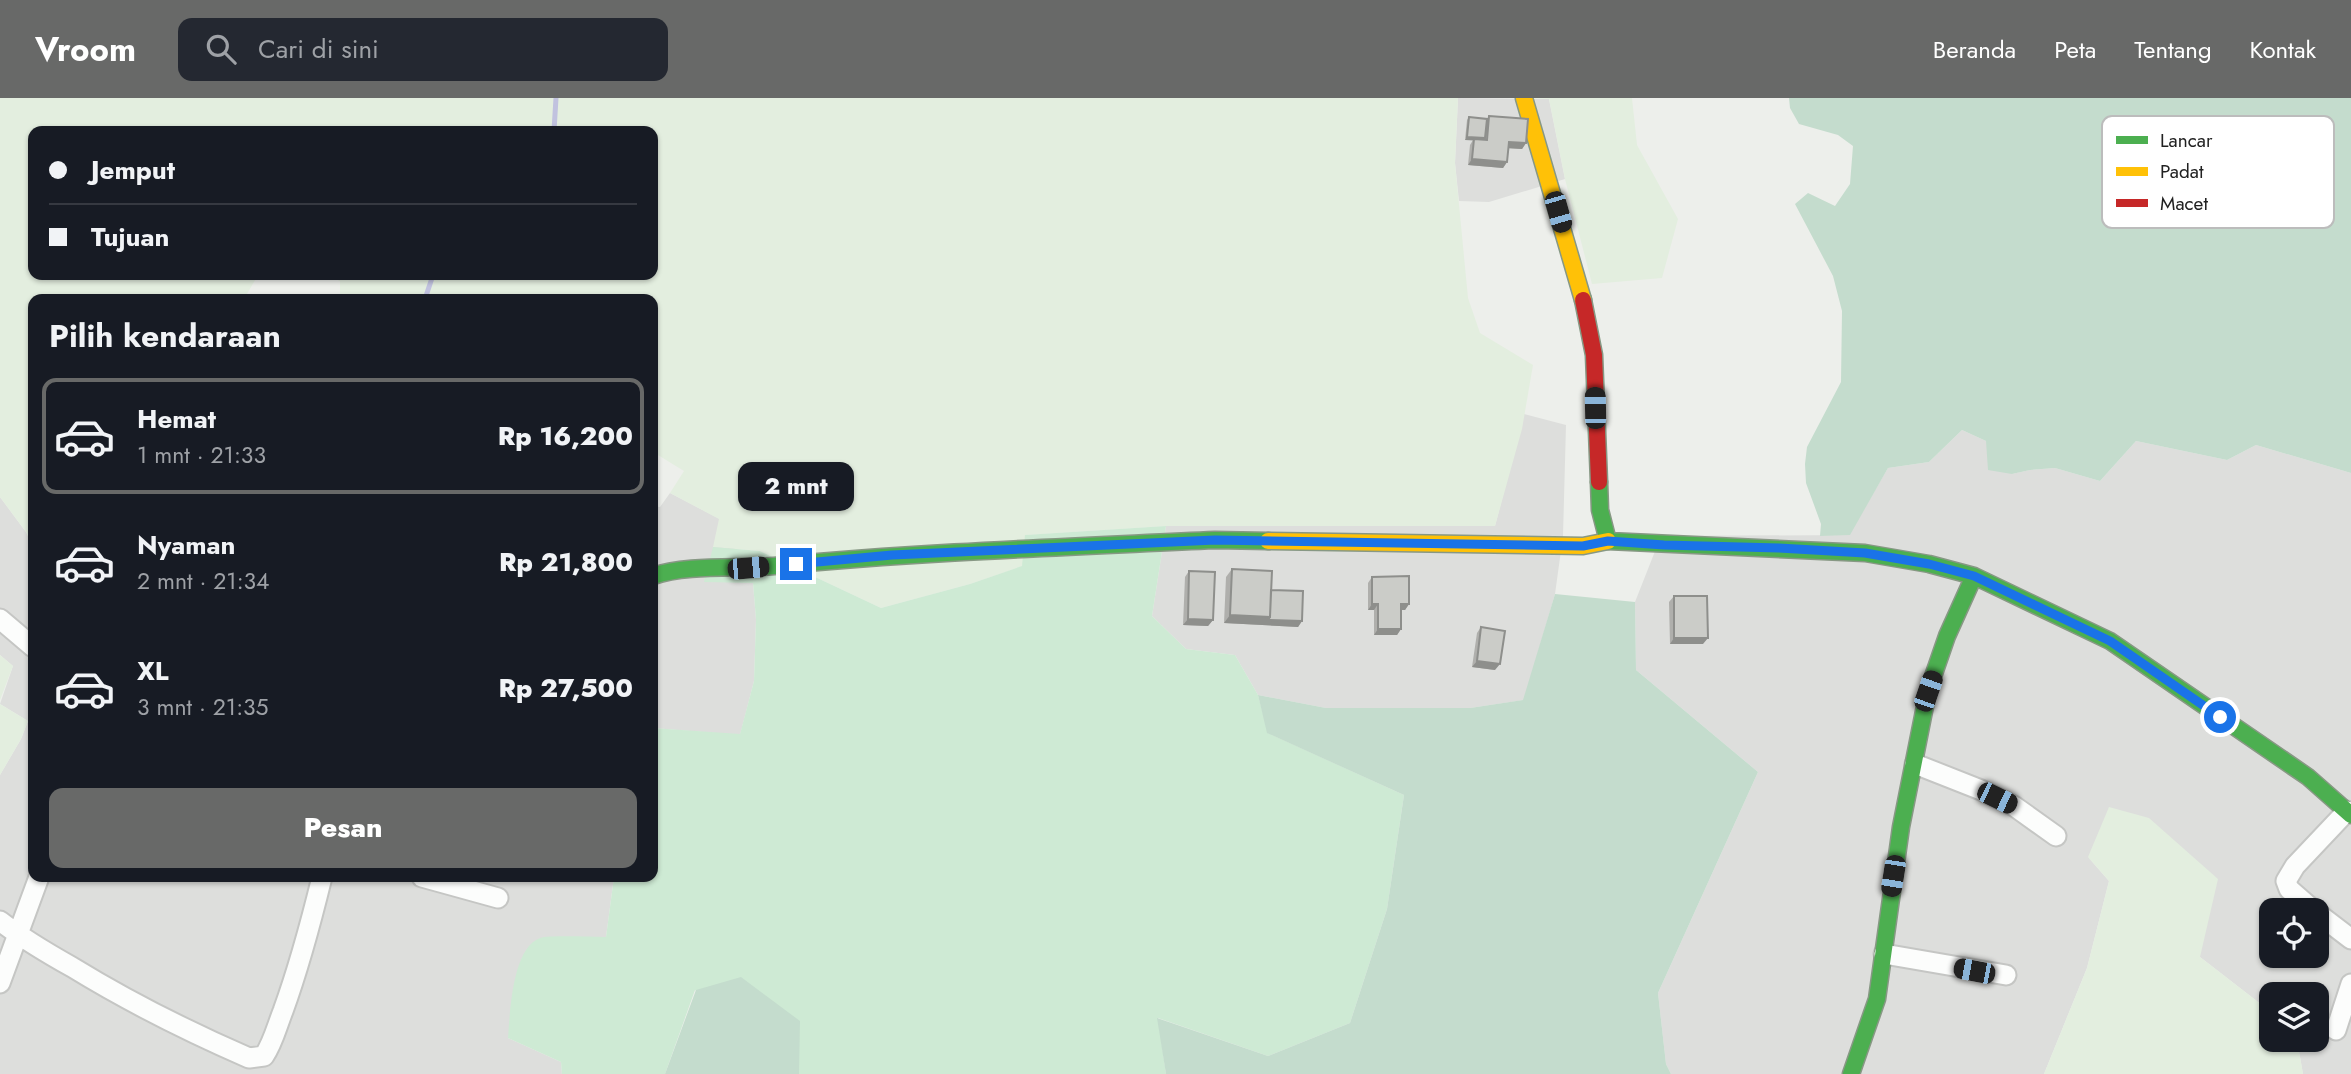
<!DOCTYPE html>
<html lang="id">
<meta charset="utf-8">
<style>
:root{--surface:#171b24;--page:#242831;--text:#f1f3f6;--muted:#9ea1a6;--line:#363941;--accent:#686968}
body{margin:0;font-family:Jost,sans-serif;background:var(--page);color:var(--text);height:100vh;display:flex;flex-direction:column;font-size:26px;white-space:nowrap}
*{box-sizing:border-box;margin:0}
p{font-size:23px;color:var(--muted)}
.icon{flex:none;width:38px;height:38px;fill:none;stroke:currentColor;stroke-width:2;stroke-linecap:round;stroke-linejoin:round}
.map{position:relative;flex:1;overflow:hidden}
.details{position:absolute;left:28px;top:196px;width:630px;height:588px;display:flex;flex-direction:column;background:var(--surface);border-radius:14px;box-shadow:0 2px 5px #0004}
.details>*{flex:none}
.guide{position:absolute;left:28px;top:28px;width:630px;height:154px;border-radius:14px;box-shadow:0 2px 5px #0004;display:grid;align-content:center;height:154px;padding:0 21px;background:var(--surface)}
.tools{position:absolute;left:2259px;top:800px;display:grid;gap:14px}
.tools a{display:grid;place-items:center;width:70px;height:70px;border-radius:14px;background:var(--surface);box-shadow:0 2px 5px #0004;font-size:35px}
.end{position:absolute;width:32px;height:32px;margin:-16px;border:9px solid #1a73e8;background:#fff;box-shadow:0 0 0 4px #fff}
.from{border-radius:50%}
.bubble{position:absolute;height:49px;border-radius:14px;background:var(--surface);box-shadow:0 2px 5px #0004;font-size:23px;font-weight:800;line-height:49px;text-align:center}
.car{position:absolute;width:21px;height:42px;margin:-21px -10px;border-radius:9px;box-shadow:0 0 5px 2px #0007;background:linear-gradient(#222 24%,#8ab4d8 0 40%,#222 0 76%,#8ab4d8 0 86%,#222 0)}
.guide b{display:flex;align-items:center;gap:24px;height:66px;font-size:26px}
.guide b+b{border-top:2px solid var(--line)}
.guide i{width:18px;height:18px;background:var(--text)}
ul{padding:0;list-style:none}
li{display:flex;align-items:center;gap:21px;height:116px;margin:0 14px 10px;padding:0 7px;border:4px solid transparent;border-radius:14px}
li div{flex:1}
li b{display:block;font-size:26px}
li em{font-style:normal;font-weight:800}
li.on{border-color:var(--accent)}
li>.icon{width:63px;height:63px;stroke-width:1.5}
h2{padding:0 21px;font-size:32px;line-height:84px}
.primary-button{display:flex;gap:14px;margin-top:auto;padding:14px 21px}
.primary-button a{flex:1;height:80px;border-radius:14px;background:var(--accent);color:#fff;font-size:28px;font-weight:800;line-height:80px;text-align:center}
header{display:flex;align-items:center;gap:42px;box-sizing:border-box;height:98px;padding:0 35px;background:var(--accent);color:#fff}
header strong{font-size:33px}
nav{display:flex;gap:38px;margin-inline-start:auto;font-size:24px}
.search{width:490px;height:63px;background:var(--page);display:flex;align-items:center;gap:18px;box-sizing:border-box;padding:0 24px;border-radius:14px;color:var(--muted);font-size:26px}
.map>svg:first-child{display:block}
.built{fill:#dddedc;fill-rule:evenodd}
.farmland{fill:#e3eedf}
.grass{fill:#ceead4}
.forest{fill:#c4dccd}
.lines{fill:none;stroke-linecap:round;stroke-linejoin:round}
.stream{stroke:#c1c2df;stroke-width:5}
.street-casing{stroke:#c5c6c4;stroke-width:23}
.fast-casing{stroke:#879884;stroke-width:19}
.slow-casing{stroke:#879884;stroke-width:19}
.jam-casing{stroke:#879884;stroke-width:19}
.street{stroke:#fcfdfc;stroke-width:19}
.fast{stroke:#4caf50;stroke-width:16}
.slow{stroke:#ffc107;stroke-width:16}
.jam{stroke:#c62828;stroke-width:16}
.wall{fill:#afafac}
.shaded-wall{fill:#8e8f8c}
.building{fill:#cbccc8;stroke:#8e8f8c;stroke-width:2}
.route{stroke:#1a73e8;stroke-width:9}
.key{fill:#fff;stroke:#bcbcbc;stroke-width:2}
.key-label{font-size:19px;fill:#212121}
</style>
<header>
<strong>Vroom</strong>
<div class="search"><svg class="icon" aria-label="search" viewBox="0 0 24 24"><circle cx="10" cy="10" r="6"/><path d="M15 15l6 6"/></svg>Cari di sini</div>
<nav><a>Beranda</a><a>Peta</a><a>Tentang</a><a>Kontak</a></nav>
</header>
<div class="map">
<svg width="2351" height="976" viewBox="0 0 2351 976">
<rect width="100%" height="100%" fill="#edefeb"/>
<path class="built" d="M1458,0L1549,1L1565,81L1489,104L1459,103L1455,65Z
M1524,316L1566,327L1563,438L1555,496L1524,602L1470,610H1326L1258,597L1235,557L1186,551L1152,518L1166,428H1495Z
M1962,332L1986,343L2012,376L2030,372L2055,370L2100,383L2136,343L2227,362L2256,347L2351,375V976H2303L2297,942H2317V896H2272L2271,914L2200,859L2088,759L2109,783L2087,870L2044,976H1671L1666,966L1658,895L1758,674L1636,572L1635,504L1661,438L1849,437L1888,370L1929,364ZM2272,812H2317V858H2272Z
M670,395L720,421L753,485L756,521L754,583L740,637L653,630V408L660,409Z
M0,399L26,434L33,448V779H614L606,839L540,840L508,940L561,964L562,976H0V677L21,641L28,623L0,606L13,568L0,557Z"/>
<path class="farmland" d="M0,0H1458L1455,65L1468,200L1480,235L1533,267L1522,331L1495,428H1166L1026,437L1023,468L970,486L881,510L760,453L713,449L719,421L670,395L684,373L653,354V201H340V183L326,177H653V33H33V177H258L244,201H33V448L26,434L0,399Z
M1524,0H1632L1637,47L1678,121L1662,180L1592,186L1565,81L1549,1Z
M0,557L13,568L0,602Z
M0,606L28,623L21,641L0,677Z
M2109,709L2149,720L2218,781L2200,859L2271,914L2272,942H2297L2303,976H2044L2087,870L2109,783L2088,759Z"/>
<path class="grass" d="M1166,428L1152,518L1186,551L1235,557L1258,597L1268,635L1404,697L1387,811L1350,925L1268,958L1158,920L1166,976H799L798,966L695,892L665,976H562L561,964L508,940C510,915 512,850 540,840C550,837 593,839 606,839L614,779H653V630L740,636L754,583L756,521L753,485L704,484L713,449L760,453L881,510L970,486L1022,468L1025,437Z"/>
<path class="forest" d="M1789,0H2351V375L2256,347L2227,362L2136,343L2100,383L2055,370L2030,372L2012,376L1988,372L1986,343L1962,332L1929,364L1888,370L1850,437L1820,438L1821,426L1806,385L1805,366L1807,349L1841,284L1842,213L1833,178L1795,106L1808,95L1835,108L1850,86L1853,48L1838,37L1799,26L1790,10Z
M1555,496L1635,504L1636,572L1758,674L1658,895L1666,966L1671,976H1166L1157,920L1268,958L1350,925L1387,811L1404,697L1267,635L1258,597L1326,610H1470L1523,602Z
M741,879L800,923L799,976H665L696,892Z"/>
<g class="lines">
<path class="stream" d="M554,33L556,0
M425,201L433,177"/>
<g class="street-casing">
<path id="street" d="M0,521L33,549
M1915,666L1981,692L2014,708L2056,738
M422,779L498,800
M2313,812L2289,791L2286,783L2295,768L2347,713
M2317,815L2351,841
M0,823C23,841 47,855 72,869C129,904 187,933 249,960L264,958C273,945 277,928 283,913C299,869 311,824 322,779
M1884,856L2006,877
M0,885L39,779
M2336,932L2351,886"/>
</g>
<g class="fast-casing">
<path id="fast" d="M1599,384L1600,412L1608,443L1865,455L1929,466L1974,478L2110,543L2308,679L2351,717
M653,478C686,466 738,471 774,468C921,454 1068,449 1215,442L1268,443
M1851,976L1877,901L1901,729L1928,593L1947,538L1974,478"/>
</g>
<g class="slow-casing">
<path id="slow" d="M1524,0L1583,202
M1268,443L1583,448L1608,443"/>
</g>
<g class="jam-casing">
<path id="jam" d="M1583,202L1594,257L1599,384"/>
</g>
<use href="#street" class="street"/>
<use href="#fast" class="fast"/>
<use href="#slow" class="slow"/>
<use href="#jam" class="jam"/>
</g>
<path class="wall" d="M1489,18L1526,45L1522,51L1508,50L1507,64L1503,70L1468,67L1470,47L1473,42H1465L1467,22L1469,19L1487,21Z
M1232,471L1271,492L1302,523L1298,529L1224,525L1226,479Z
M1189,473L1213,522L1208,528L1183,527L1185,479Z
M1372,479L1409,506L1405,512H1401V531L1397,537H1374V512H1368V485Z
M1674,498L1703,546H1670L1669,504Z
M1481,529L1495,572L1472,569L1477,535Z"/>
<path class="shaded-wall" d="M1467,39L1485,40L1483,43L1465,42Z
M1509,44L1526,45L1522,51L1505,50Z
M1472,61L1507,64L1503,70L1468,67Z
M1372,506H1378L1374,512H1368Z
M1401,506H1409L1405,512H1396Z
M1230,517L1270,519L1302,523L1298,529L1224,525Z
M1188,521L1213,522L1208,528L1183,527Z
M1378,531H1401L1397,537H1374Z
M1674,540H1708L1703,546H1670Z
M1477,563L1500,566L1495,572L1472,569Z"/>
<path class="building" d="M1489,18L1528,21L1526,45L1509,44L1507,64L1472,61L1474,41L1487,42Z
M1469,19L1487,21L1485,40L1467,39Z
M1232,471L1272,473L1270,519L1230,517Z
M1189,473L1215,474L1213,522L1188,521Z
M1409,478V506H1401V531H1378V506H1372V479Z
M1271,492L1303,493L1302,523L1268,522L1270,519Z
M1674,498H1707L1708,540H1674Z
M1481,529L1505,533L1500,566L1477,563Z"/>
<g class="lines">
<path class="route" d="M796,466L892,457L1215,442L1583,448L1608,443L1664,447L1779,450L1865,455L1929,466L1974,478L2110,543L2220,619"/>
</g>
<rect x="2102" y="18" width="232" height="112" rx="10" class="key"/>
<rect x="2116" y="38" width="32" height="8" fill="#4caf50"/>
<rect x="2116" y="69" width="32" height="9" fill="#ffc107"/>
<rect x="2116" y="101" width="32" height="8" fill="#c62828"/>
<g class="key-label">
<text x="2160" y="49">Lancar</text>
<text x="2160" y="80">Padat</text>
<text x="2160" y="112">Macet</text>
</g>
</svg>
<div class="tools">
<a><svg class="icon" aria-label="locate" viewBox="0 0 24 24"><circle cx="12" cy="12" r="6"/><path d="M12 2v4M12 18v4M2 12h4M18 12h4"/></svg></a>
<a><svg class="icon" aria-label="layers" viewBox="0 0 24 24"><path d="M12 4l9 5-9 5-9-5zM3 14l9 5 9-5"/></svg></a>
</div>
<i class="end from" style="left:2220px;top:619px"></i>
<i class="end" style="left:796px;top:466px"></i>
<div class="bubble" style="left:738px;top:364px;width:116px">2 mnt</div>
<i class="car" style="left:1558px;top:114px;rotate:164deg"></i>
<i class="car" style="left:1595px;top:310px;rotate:359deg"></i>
<i class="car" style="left:748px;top:470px;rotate:85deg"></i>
<i class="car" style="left:1928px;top:593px;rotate:19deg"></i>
<i class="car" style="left:1997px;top:700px;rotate:116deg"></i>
<i class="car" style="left:1893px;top:778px;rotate:189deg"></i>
<i class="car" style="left:1974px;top:873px;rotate:281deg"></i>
<div class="guide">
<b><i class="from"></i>Jemput</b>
<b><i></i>Tujuan</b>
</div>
<section class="details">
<h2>Pilih kendaraan</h2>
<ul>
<li class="on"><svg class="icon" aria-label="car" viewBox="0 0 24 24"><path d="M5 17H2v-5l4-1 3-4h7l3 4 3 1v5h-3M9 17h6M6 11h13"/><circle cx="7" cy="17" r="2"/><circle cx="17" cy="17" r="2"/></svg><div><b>Hemat</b><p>1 mnt · 21:33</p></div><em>Rp 16,200</em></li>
<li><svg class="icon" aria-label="car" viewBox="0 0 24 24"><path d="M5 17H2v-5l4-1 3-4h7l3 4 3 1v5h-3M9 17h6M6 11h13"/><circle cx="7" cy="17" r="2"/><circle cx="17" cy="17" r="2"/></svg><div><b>Nyaman</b><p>2 mnt · 21:34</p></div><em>Rp 21,800</em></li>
<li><svg class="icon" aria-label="car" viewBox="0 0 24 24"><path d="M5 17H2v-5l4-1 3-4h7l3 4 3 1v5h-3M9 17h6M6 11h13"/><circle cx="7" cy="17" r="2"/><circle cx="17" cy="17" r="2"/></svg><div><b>XL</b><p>3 mnt · 21:35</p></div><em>Rp 27,500</em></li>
</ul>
<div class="primary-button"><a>Pesan</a></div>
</section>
</div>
